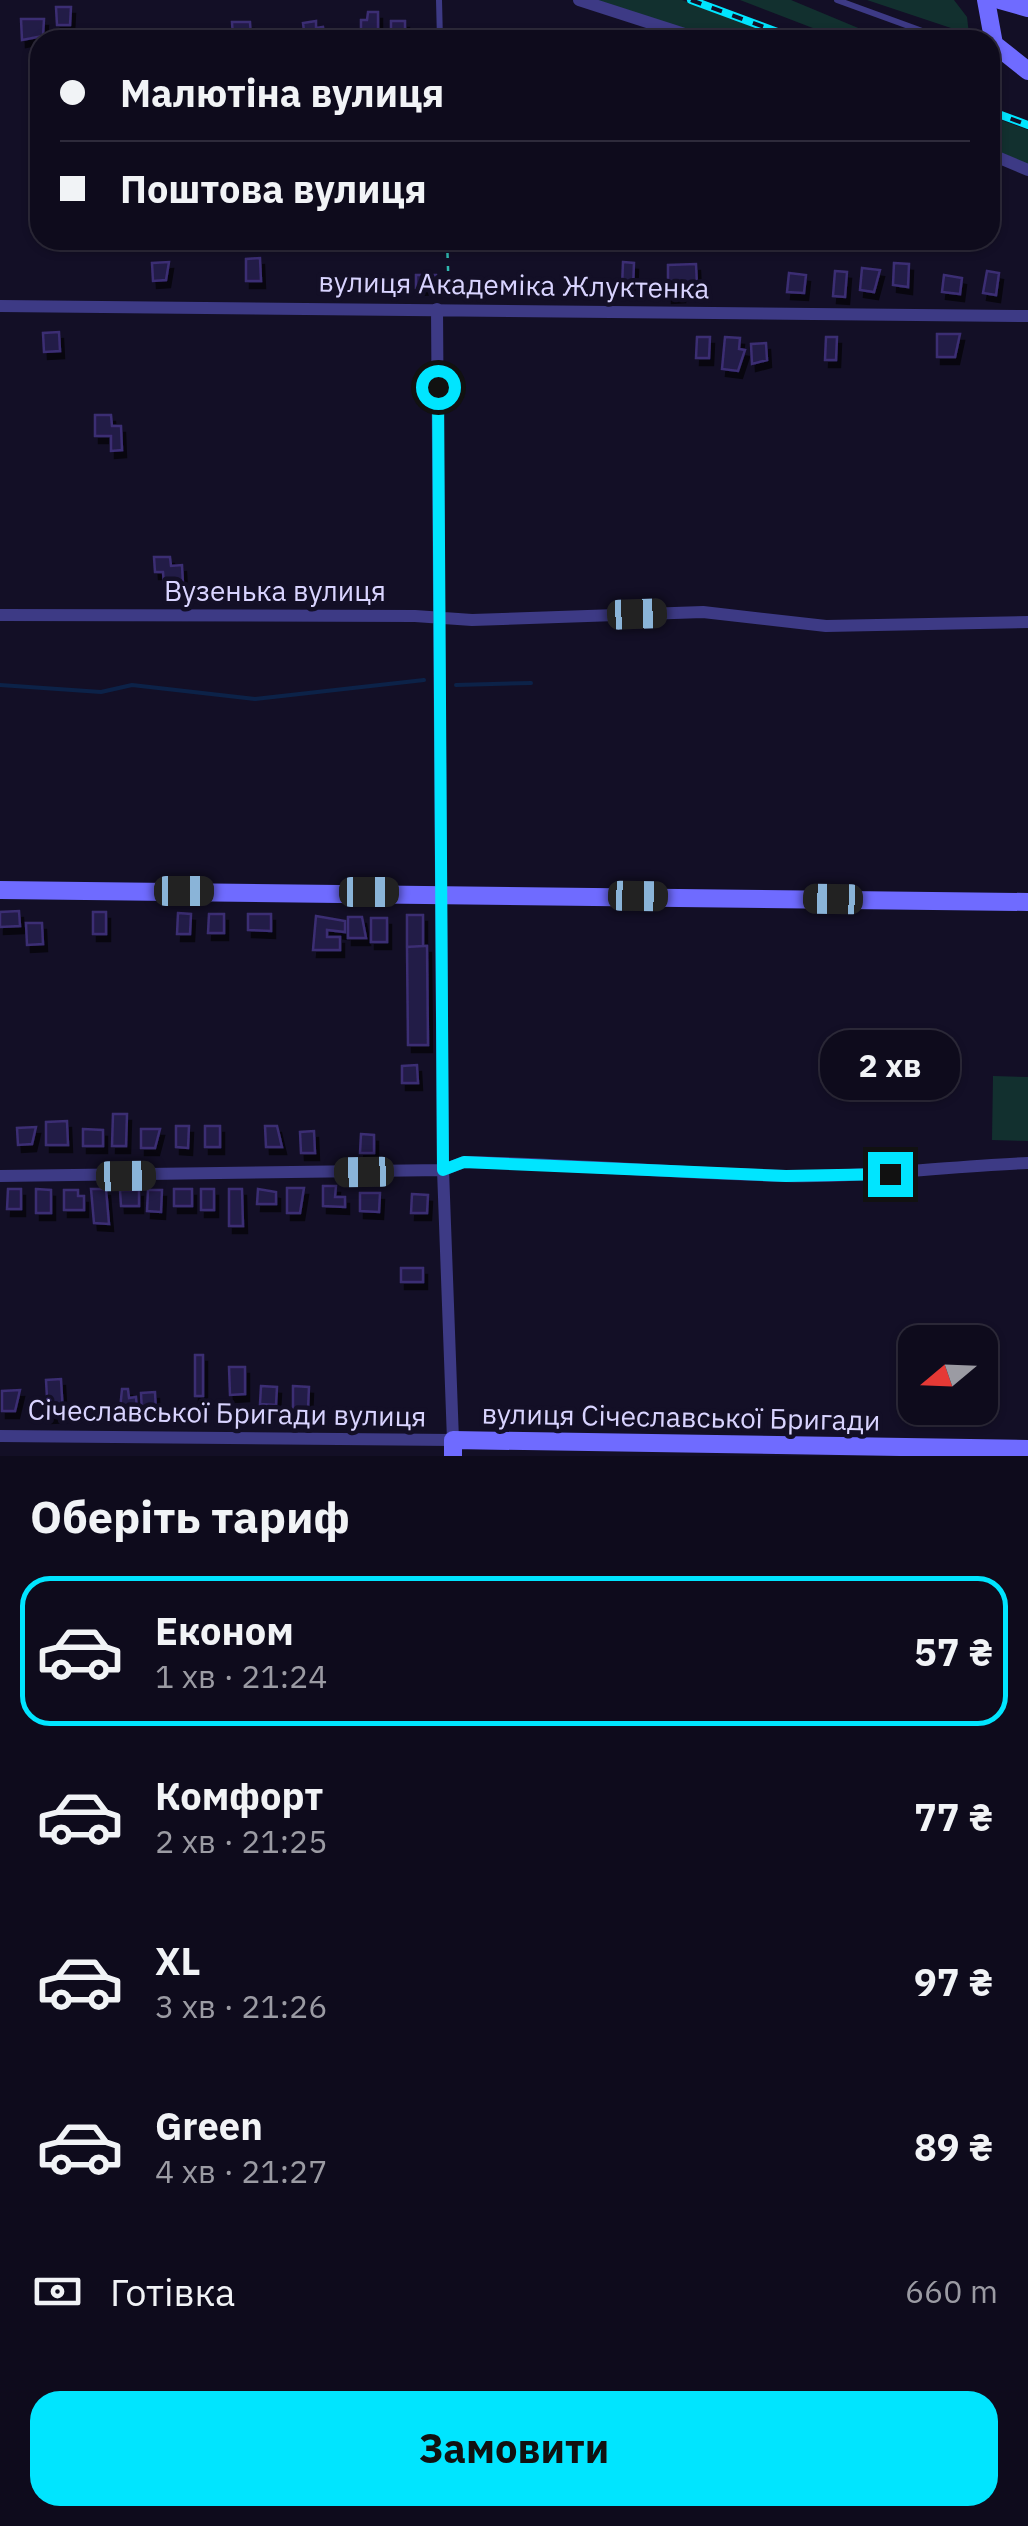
<!DOCTYPE html>
<html lang="uk">
<meta charset="utf-8">
<style>
:root{--surface:#0e0b1c;--page:#171425;--text:#f1f3f6;--muted:#9b9ba3;--line:#2e2b3b;--accent:#00e5ff}
body{margin:0;font-family:"IBM Plex Sans",sans-serif;background:var(--page);color:var(--text);height:100vh;display:flex;flex-direction:column;font-size:38px;white-space:nowrap}
*{box-sizing:border-box;margin:0}
p{font-size:32px;color:var(--muted)}
.icon{flex:none;width:55px;height:55px;fill:none;stroke:currentColor;stroke-width:2;stroke-linecap:round;stroke-linejoin:round}
.map{position:relative;height:1456px;overflow:hidden}
.details{display:flex;flex-direction:column;background:var(--surface);flex:1}
.details>*{flex:none}
.top-card{position:absolute;left:30px;top:30px;width:970px;height:220px;border-radius:30px;box-shadow:0 2px 8px #0004,0 0 0 2px var(--line);display:grid;align-content:center;height:220px;padding:0 30px;background:var(--surface)}
.needle{width:65px;rotate:251deg}
.controls{position:absolute;left:898px;top:1325px;display:grid;gap:20px}
.controls a{display:grid;place-items:center;width:100px;height:100px;border-radius:20px;background:var(--surface);box-shadow:0 2px 8px #0004,0 0 0 2px var(--line);font-size:50px}
.end{position:absolute;width:45px;height:45px;margin:-22px;border:12px solid #00e5ff;background:#111;box-shadow:0 0 0 5px #111}
.from{border-radius:50%}
.bubble{position:absolute;height:70px;border-radius:30px;background:var(--surface);box-shadow:0 2px 8px #0004,0 0 0 2px var(--line);font-size:32px;font-weight:700;line-height:70px;text-align:center}
.car{position:absolute;width:30px;height:60px;margin:-30px -15px;border-radius:12px;box-shadow:0 0 8px 2px #0007;background:linear-gradient(#222 24%,#8ab4d8 0 40%,#222 0 76%,#8ab4d8 0 86%,#222 0)}
.top-card b{display:flex;align-items:center;gap:35px;height:95px;font-size:38px}
.top-card b+b{border-top:2px solid var(--line)}
.top-card i{width:25px;height:25px;background:var(--text)}
ul{padding:0;list-style:none}
li{display:flex;align-items:center;gap:30px;height:150px;margin:0 20px 15px;padding:0 10px;border:5px solid transparent;border-radius:30px}
li div{flex:1}
li b{display:block;font-size:38px}
li em{font-style:normal;font-weight:700}
li.active{border-color:var(--accent)}
li>.icon{width:90px;height:90px;stroke-width:1.5}
h2{padding:0 30px;font-size:45px;line-height:120px}
.pay{display:flex;align-items:center;gap:25px;height:110px;padding:0 30px;font-size:38px}
.pay p{margin-inline-start:auto}
.cta{display:flex;gap:20px;margin-top:auto;padding:20px 30px}
.cta a{flex:1;height:115px;border-radius:30px;background:var(--accent);color:#111;font-size:40px;font-weight:700;line-height:115px;text-align:center}
.map>svg:first-child{display:block}
.green{fill:#12302f}
.lines{fill:none;stroke-linecap:round;stroke-linejoin:round}
.stream{stroke:#0c2248;stroke-width:4}
.building{fill:#241b47;stroke:#3b2d73;stroke-width:2.5;filter:url(#shadow)}
.path{stroke:#2fb8b0;stroke-width:2.5;stroke-dasharray:5 8;stroke-linecap:butt}
.lane{stroke:#3d3a85;stroke-width:6}
.street{stroke:#3d3a85;stroke-width:12}
.secondary{stroke:#6f6bff;stroke-width:18}
.rail-casing{stroke:#00e5ff;stroke-width:8}
.rail{stroke:#130f26;stroke-width:4;stroke-dasharray:11;stroke-linecap:butt}
.route{stroke:#00e5ff;stroke-width:12}
.labels{text-anchor:middle;stroke-width:9;stroke-linejoin:round;paint-order:stroke}
.street-label{font-size:28px;fill:#d9d4ff;stroke:#130f26}
</style>
<div class="map">
<svg width="1028" height="1456" viewBox="0 0 1028 1456">
<defs>
<filter id="shadow"><feDropShadow dx="4" dy="7" stdDeviation="0" flood-color="#0009"/></filter>
</defs>
<rect width="100%" height="100%" fill="#130f26"/>
<path class="green" d="M591,0H682L788,40H714Z
M740,0H791L887,40H844Z
M867,0H954L967,17L969,34Z
M990,116L1028,130V169L990,153Z
M993,1076L1028,1077V1141L992,1140Z"/>
<g class="lines">
<path class="stream" d="M0,685L101,692L132,685L255,699L424,680
M456,685L531,683"/>
</g>
<path class="building" d="M56,7H71L70,25H57Z
M368,12H378V33L361,38V20H367Z
M21,19H44L43,36L22,40Z
M316,21V28L323,27L325,37L305,39L303,23Z
M391,21H405V40H391Z
M232,22H250L251,37L233,38Z
M260,258L261,281H246V259Z
M169,262L166,280L153,281L152,263Z
M623,262L634,263L633,288H622Z
M894,263L909,264L908,287L893,285Z
M696,264L697,286H680L681,295L668,296V265Z
M862,268L880,270L874,292L860,290Z
M835,271L847,272L845,297L833,296Z
M987,271L999,273L996,295L983,293Z
M789,273L806,275L804,293L787,292Z
M416,275H436V287L416,288Z
M944,275L962,278L960,294L942,292Z
M59,332L60,351L44,352L43,333Z
M937,334H960L955,357H937Z
M697,337H710L709,358H696Z
M725,337L740,338L739,349L745,350L738,371L722,369Z
M826,337H837L836,360H825Z
M766,343L767,360L752,364L751,344Z
M95,415H111L112,426H121L122,450L111,451V436H95Z
M154,557H170L171,566L182,565L183,584L164,585L163,572H155Z
M19,911L20,926L0,927V912Z
M93,912H106V934H93Z
M178,913L191,914L190,934H177Z
M209,914H224V933H208Z
M248,914H271V931L248,930Z
M407,915H423V946L407,947Z
M316,916L345,921V932L327,930V937H340V950H313Z
M348,917H362L366,938H348Z
M371,918H387V942H371Z
M26,923H42L43,944L27,945Z
M423,946H427L428,1045H408L407,947Z
M417,1065L418,1083H402V1066Z
M113,1114H127L126,1146H112Z
M67,1121L68,1145H46V1122Z
M176,1126H189L188,1148L176,1147Z
M205,1126H220V1147H205Z
M265,1126H277L282,1147H266Z
M36,1127L32,1144L18,1145L17,1128Z
M83,1129L103,1130V1146H83Z
M141,1129H160L155,1148H141Z
M314,1131L315,1153H301L300,1132Z
M361,1134L374,1135V1153H360Z
M323,1186H336L335,1197H345V1207L323,1206Z
M287,1188H304L300,1213H287Z
M8,1189H21V1209H7Z
M36,1189L51,1190V1213H36Z
M91,1189H106L109,1224L94,1223Z
M174,1189H192V1206H174Z
M201,1189H214V1210H201Z
M229,1189H242L243,1226H229Z
M258,1189L276,1192V1204H257Z
M64,1190H78V1196H84V1210H64Z
M120,1190H139V1206H121Z
M148,1190H162L161,1212L147,1211Z
M360,1193H380L379,1212L360,1211Z
M412,1194L428,1195L427,1213H411Z
M401,1268H423V1282H401Z
M195,1355H203V1396H195Z
M229,1367H245V1394L230,1395Z
M61,1379L63,1415L48,1416L46,1380Z
M261,1386L277,1387L276,1405L260,1404Z
M293,1386L309,1387L308,1409H293Z
M122,1389H128L129,1398L136,1397L137,1409L120,1410Z
M20,1390L15,1411H2V1391Z
M155,1392L156,1413H142L141,1393Z"/>
<g class="lines">
<path class="path" d="M447,240L449,296"/>
<path class="lane" d="M439,0L440,40
M837,0L947,40"/>
<path class="street" d="M579,0L703,40
M990,154L1028,170
M0,306L1028,316
M0,615L415,616L472,620L703,612L826,626L1028,622
M0,1176L443,1170L464,1162C571,1164 677,1173 785,1176C867,1178 946,1166 1028,1163
M0,1436L453,1440L443,1170L437,309"/>
<path class="secondary" d="M986,0L994,44L1028,71
M1000,0L1028,8
M0,890L1028,902
M453,1456V1440L1028,1449"/>
<g class="rail-casing">
<path id="rail" d="M691,0L799,40
M990,111L1028,125"/>
</g>
<use href="#rail" class="rail"/>
</g>
<g class="lines">
<path class="route" d="M438,387L443,1170L464,1162L786,1176L890,1174"/>
</g>
<g class="labels">
<g class="street-label">
<text transform="translate(514 285) rotate(1)" y="10">вулиця Академіка Жлуктенка</text>
<text x="275" y="601">Вузенька вулиця</text>
<text transform="translate(227 1413) rotate(1)" y="10">Січеславської Бригади вулиця</text>
<text transform="translate(681 1417) rotate(1)" y="10">вулиця Січеславської Бригади</text>
</g>
</g>
</svg>
<div class="controls">
<a><svg class="needle" viewBox="-14 -14 28 28"><path d="M0-13l5 13h-10z" fill="#e53935"/><path d="M0 13l5-13h-10z" fill="#9b9ba3"/></svg></a>
</div>
<i class="end from" style="left:438px;top:387px"></i>
<i class="end" style="left:890px;top:1174px"></i>
<div class="bubble" style="left:820px;top:1030px;width:140px">2 хв</div>
<i class="car" style="left:637px;top:614px;rotate:88deg"></i>
<i class="car" style="left:184px;top:891px;rotate:90deg"></i>
<i class="car" style="left:369px;top:892px;rotate:90deg"></i>
<i class="car" style="left:638px;top:896px;rotate:91deg"></i>
<i class="car" style="left:833px;top:899px;rotate:271deg"></i>
<i class="car" style="left:364px;top:1172px;rotate:269deg"></i>
<i class="car" style="left:126px;top:1176px;rotate:89deg"></i>
<div class="top-card">
<b><i class="from"></i>Малютіна вулиця</b>
<b><i></i>Поштова вулиця</b>
</div>
</div>
<section class="details">
<h2>Оберіть тариф</h2>
<ul>
<li class="active"><svg class="icon" aria-label="car" viewBox="0 0 24 24"><path d="M5 17H2v-5l4-1 3-4h7l3 4 3 1v5h-3M9 17h6M6 11h13"/><circle cx="7" cy="17" r="2"/><circle cx="17" cy="17" r="2"/></svg><div><b>Економ</b><p>1 хв · 21:24</p></div><em>57 ₴</em></li>
<li><svg class="icon" aria-label="car" viewBox="0 0 24 24"><path d="M5 17H2v-5l4-1 3-4h7l3 4 3 1v5h-3M9 17h6M6 11h13"/><circle cx="7" cy="17" r="2"/><circle cx="17" cy="17" r="2"/></svg><div><b>Комфорт</b><p>2 хв · 21:25</p></div><em>77 ₴</em></li>
<li><svg class="icon" aria-label="car" viewBox="0 0 24 24"><path d="M5 17H2v-5l4-1 3-4h7l3 4 3 1v5h-3M9 17h6M6 11h13"/><circle cx="7" cy="17" r="2"/><circle cx="17" cy="17" r="2"/></svg><div><b>XL</b><p>3 хв · 21:26</p></div><em>97 ₴</em></li>
<li><svg class="icon" aria-label="car" viewBox="0 0 24 24"><path d="M5 17H2v-5l4-1 3-4h7l3 4 3 1v5h-3M9 17h6M6 11h13"/><circle cx="7" cy="17" r="2"/><circle cx="17" cy="17" r="2"/></svg><div><b>Green</b><p>4 хв · 21:27</p></div><em>89 ₴</em></li>
</ul>
<div class="pay"><svg class="icon" aria-label="cash" viewBox="0 0 24 24"><path d="M3 7h18v10H3z"/><circle cx="12" cy="12" r="2"/></svg>Готівка<p>660 m</p></div>
<div class="cta"><a>Замовити</a></div>
</section>
